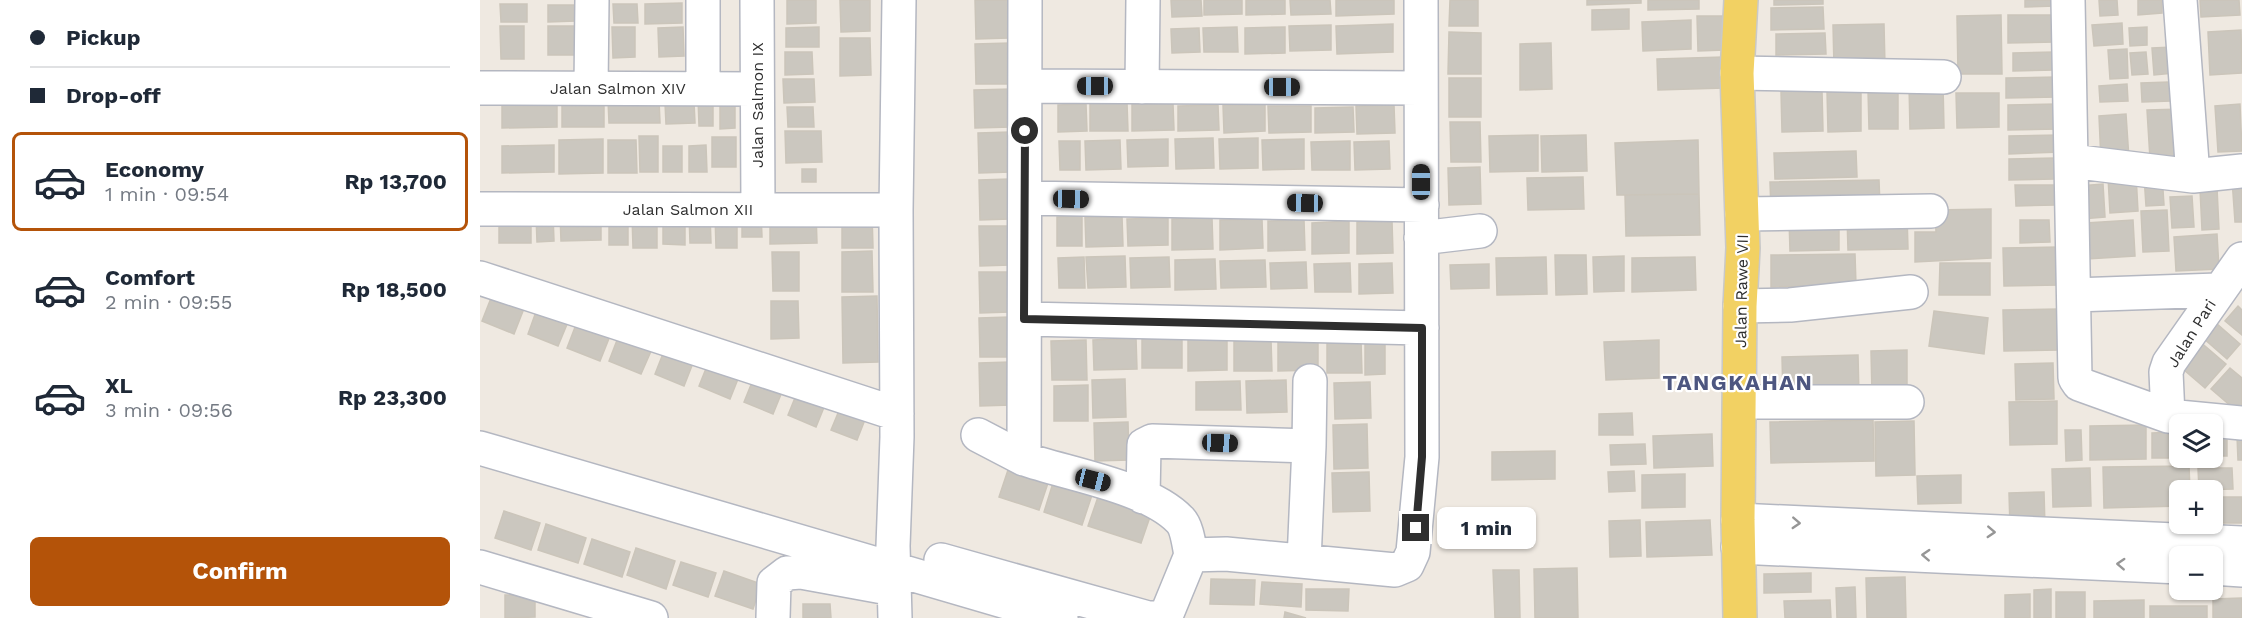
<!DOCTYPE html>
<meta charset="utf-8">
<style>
:root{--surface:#fff;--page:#f6f6f7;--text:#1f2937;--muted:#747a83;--line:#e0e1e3;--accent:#b45309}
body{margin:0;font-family:"Work Sans",sans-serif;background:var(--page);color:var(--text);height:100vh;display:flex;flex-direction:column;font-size:22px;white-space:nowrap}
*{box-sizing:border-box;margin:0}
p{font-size:20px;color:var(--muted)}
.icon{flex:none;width:33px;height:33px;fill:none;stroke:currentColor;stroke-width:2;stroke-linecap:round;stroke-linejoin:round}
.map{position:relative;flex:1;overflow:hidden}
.side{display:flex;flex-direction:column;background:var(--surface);width:480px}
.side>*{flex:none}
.guide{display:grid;align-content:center;height:132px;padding:0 30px;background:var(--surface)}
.fabs{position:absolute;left:1689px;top:414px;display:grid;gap:12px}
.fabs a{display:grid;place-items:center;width:54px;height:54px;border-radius:9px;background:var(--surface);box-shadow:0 2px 4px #0004;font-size:30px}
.end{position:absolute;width:27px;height:27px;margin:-14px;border:8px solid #2e2e2e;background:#fff;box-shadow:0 0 0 3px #fff}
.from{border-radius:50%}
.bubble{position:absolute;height:42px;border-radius:9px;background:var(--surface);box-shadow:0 2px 4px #0004;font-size:20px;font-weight:700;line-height:42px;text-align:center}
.car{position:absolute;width:18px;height:36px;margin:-18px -9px;border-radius:8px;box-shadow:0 0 4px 2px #0007;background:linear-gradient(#222 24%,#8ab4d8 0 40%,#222 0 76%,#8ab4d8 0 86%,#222 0)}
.guide b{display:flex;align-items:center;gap:21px;height:57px;font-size:22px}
.guide b+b{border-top:2px solid var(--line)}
.guide i{width:15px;height:15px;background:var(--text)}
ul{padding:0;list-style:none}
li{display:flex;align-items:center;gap:18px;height:99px;margin:0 12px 9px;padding:0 18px;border:3px solid transparent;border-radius:9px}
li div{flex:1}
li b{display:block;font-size:22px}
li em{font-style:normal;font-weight:700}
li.selected{border-color:var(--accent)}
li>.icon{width:54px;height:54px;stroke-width:1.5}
.cta{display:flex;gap:12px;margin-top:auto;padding:12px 30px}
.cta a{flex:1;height:69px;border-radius:9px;background:var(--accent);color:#fff;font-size:24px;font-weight:700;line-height:69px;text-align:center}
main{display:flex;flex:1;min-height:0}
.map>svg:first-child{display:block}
.building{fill:#cbc7bf;stroke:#cbc5ba;stroke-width:1.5}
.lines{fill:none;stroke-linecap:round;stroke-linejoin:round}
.minor-casing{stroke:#b4b7c1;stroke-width:36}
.major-casing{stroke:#c9c9c9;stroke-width:36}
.minor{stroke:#fff;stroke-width:33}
.major{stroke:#f2d163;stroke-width:33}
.oneway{stroke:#969696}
.route{stroke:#2e2e2e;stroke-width:8}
.labels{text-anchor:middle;stroke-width:4.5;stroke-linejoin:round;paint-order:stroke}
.street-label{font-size:16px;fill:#2e2e2e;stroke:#fff}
.district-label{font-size:22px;font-weight:bold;letter-spacing:1.5px;fill:#4d5680;stroke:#fff}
</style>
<main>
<section class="side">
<div class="guide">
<b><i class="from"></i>Pickup</b>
<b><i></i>Drop-off</b>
</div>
<ul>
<li class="selected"><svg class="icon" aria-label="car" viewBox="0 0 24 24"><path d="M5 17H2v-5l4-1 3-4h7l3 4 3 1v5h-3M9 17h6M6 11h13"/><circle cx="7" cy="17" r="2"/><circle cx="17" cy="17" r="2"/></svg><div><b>Economy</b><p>1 min · 09:54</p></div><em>Rp 13,700</em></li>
<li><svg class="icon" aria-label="car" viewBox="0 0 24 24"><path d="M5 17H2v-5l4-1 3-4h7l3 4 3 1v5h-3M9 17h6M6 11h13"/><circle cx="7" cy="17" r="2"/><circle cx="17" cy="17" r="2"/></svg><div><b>Comfort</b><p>2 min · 09:55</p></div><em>Rp 18,500</em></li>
<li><svg class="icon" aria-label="car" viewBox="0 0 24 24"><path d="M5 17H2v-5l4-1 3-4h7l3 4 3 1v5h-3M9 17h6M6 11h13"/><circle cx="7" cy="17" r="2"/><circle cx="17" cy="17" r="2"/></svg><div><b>XL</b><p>3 min · 09:56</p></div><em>Rp 23,300</em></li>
</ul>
<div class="cta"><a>Confirm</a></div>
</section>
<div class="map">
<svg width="1762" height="618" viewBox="0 0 1762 618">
<rect width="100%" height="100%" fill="#efe9e1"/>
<path class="building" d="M307,0H336V23L307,24Z
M360,0H390V31L361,32Z
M495,0H528L529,38L496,39Z
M691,0H721L722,16L692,17Z
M724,0H762V14L724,15Z
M766,0H805V14L766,15Z
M810,0H850L851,14L811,15Z
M856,0H914V14L856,16Z
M970,0H998V26H969Z
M1107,0H1161V3L1107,5Z
M1168,0H1219V9L1168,10Z
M1294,0H1343V4L1294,5Z
M1545,0H1575V6L1545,7Z
M1619,0H1637L1638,15L1620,16Z
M1658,0H1682V13L1658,15Z
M1720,0H1759L1760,15L1721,17Z
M202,3V23L165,24V4Z
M20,4H47V22H21Z
M133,4H157L158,23H134Z
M68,5H96V21L68,22Z
M1343,7L1344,29L1291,30V8Z
M1149,9V29L1112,30V10Z
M1521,15L1522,74H1478L1477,16Z
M1528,15H1575V42L1528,43Z
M1217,16H1244L1245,50L1218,51Z
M1211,20V49L1163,51L1162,22Z
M1642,23L1643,44L1614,46L1612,25Z
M913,24V52L857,54L856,26Z
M1404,24L1405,66L1354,67L1353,25Z
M851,25V50L810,51L809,26Z
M20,26H44V59H21Z
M68,26H95V55H68Z
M132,27H155V57L133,58Z
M203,27L204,56L179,57L178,28Z
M339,27V47H306V28Z
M757,27L758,52H724L723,28Z
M805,27V53L765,54V28Z
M1667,27V45L1650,46L1649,28Z
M719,28L720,52L692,53L691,29Z
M1761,30L1762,73L1730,75L1728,32Z
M969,32L1001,33V74H968Z
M1345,33L1346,54L1296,55V34Z
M360,38H390L391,75L360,76Z
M530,43L531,84H496L495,44Z
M1071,43L1072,89L1040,90V44Z
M1693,47L1694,73L1674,75L1672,48Z
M1647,49L1648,78L1630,79L1628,50Z
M305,52H332L333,74L305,75Z
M1575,52V70L1533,71V53Z
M1666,52L1668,74L1652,75L1650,53Z
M1243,57L1244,88L1178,90L1177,59Z
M1577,77V97L1526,98V78Z
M969,78H1001V117H969Z
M303,79H334L335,102L304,103Z
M1689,82L1691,101L1662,102L1661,83Z
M1647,84L1648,101L1620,102L1619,86Z
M1429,85H1463L1464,128L1430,129Z
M531,89V127L495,128L494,90Z
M1418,89V129H1389L1388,90Z
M1381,90V131L1348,132L1347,91Z
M1301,91H1342L1343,131L1302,132Z
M1476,93H1519V127L1477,128Z
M218,97H233V126H219Z
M255,99V128L240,129V100Z
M124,100V127H82V101Z
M128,100H179L180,123H129Z
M77,102V127L22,128V103Z
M214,102L215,123L186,124L185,103Z
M610,103H647L648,131H610Z
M606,104L607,131L578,132V105Z
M652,104H693L694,130L652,131Z
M785,104V131L744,133L743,105Z
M1577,104L1578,129L1528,130V105Z
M1760,104L1762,151L1738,152L1735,106Z
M738,105L739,130L698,131V106Z
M914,105L915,133L877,134L876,106Z
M788,106H831V132L789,133Z
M307,107H333L334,127H308Z
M873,107L874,132L835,133V108Z
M1702,109L1705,157L1670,159L1667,110Z
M1646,114L1649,159L1621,161L1619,116Z
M970,122H1000L1001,162H971Z
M305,131H341L342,162L306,163Z
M530,132L531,172L499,173L498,133Z
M1058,135V171L1010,172L1009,136Z
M1106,135L1107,171L1062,172L1061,136Z
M1580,135L1581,152L1529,154V136Z
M159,136H178V172H160Z
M232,137H256V167H232Z
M733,138L734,168L696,169L695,139Z
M778,138V168L740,169L739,139Z
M123,139V173L79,174V140Z
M688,139V166L648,167L647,140Z
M824,139V169L783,170L782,140Z
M128,140H156L157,173H128Z
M640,140L641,169L606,170L605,141Z
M1218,140L1219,194L1137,195L1135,143Z
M579,141H600V170H580Z
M870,141V170H832L831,142Z
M909,141L910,169L875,170L874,142Z
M74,145V172L22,173V146Z
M226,145L227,172H209V146Z
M183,146H202V172H183Z
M1376,151L1377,177L1295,179L1294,153Z
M1574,158V179L1529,180V159Z
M1000,167L1001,204L969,205L968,168Z
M322,169H336V182H322Z
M1656,175L1658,211L1630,213L1628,177Z
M1682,175L1684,205L1666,206L1664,176Z
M1103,177L1104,209L1048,210L1047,178Z
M1762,178V222H1755L1752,179Z
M529,179L530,219L500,220L499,180Z
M1399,180L1400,207L1291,210L1290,182Z
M1623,184L1625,217L1601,219L1599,186Z
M1535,185H1575V205L1536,206Z
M1737,188L1739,229L1722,230L1720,189Z
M1219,194L1220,235L1146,236L1145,195Z
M1712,196L1714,227L1692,228L1690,197Z
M1511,209V258L1435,262V232H1456L1455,210Z
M1687,210L1689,251L1663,252L1661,211Z
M51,213V243H19V214Z
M121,213V240L81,241L80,214Z
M257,213V248H236L235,214Z
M262,213H281L282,237H262Z
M290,213H336L337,243L290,244Z
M392,213L393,248H362V214Z
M183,214H205V245L183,244Z
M209,214H230L231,243H210Z
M56,215H73L74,241L57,242Z
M152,215H177V248H153Z
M1427,215L1428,249L1368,250L1367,216Z
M602,216V246H577V217Z
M642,216L643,246L606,247L605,217Z
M1359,217V250L1310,251L1309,218Z
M129,218H148V245H129Z
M688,218V245L648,246L647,219Z
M732,218L733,249L692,250V219Z
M782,219L783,248L740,250V220Z
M824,220L825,250L788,251V221Z
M1540,220H1569L1570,242L1540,243Z
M1653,220L1655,256L1607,259L1606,223Z
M869,221V253L832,254V223Z
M912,221L913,253L877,254V222Z
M499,226H529L530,265L500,266Z
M1737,234L1739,269L1696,271L1694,237Z
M1579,247V285L1524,286L1523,248Z
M392,251L393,292H362V252Z
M292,252H319V291H293Z
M1375,254L1376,285L1291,287V255Z
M1075,255H1106L1107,294L1076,295Z
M645,256L646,287L608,288L606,257Z
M1144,256V291L1114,292L1113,257Z
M604,257L605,288H579L578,258Z
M689,257L690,287L651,288L650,258Z
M1066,257L1067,294L1017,295L1016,258Z
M1215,257L1216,290L1152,292V258Z
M735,259L736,289L695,290V260Z
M785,260L786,287L741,288L740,261Z
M826,262L827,288L791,289L790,263Z
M870,263L871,292H835L834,264Z
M912,263L913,293L879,294V264Z
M1460,263H1510V295H1459Z
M1009,264V288L971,289L970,265Z
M499,272H529L530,312L500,313Z
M13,293L45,306L34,334L2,321Z
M397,296L398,362L363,363L362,297Z
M291,301H318L319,338L291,339Z
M1758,306L1762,310V335L1745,321Z
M57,309L88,322L78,346L48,334Z
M1578,309L1579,350L1524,351L1523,310Z
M1454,311L1508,318L1504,354L1449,346Z
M529,317L530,357H500L499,318Z
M97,322L130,336L120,361L87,348Z
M1736,323L1760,344L1747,359L1723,338Z
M139,335L172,349L161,374L129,361Z
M656,338L657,369L614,370L613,340Z
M702,338V368H662V339Z
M747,338V370L708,371V339Z
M606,340L607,380H572L571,341Z
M791,340L792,371H754V341Z
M838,340V370L798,371V341Z
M881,340L882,373H847V341Z
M905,340V374L885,375V341Z
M1179,340V378L1126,380L1124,342Z
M1718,340L1746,364L1725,388L1697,364Z
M186,346L215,358L204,386L175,374Z
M1427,350V393L1392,394L1391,351Z
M1378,355L1379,396L1303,398L1302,357Z
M231,356L262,369L250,399L219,386Z
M530,362L531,405L500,406L499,363Z
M1573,363L1574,399L1536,400L1535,364Z
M1750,368L1762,378V410L1759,413L1731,389Z
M277,370L306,382L293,414L264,402Z
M645,379L646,417L613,418L612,380Z
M806,380L807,412L767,413L766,381Z
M760,381L761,410H716V382Z
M890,382L891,418L855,419L854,383Z
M321,383L349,395L336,427L308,415Z
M608,385V421H574V386Z
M363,401L388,412L377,440L351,430Z
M1577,401V444L1530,445L1529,402Z
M1152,413L1153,435H1119V414Z
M1393,420L1394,461L1291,463L1290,422Z
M1434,421L1435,475L1396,476L1395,422Z
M648,422L649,460L615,461L614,423Z
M887,424L888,468L854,469L853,425Z
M1666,425V459L1610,460V426Z
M1585,430H1601L1602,460L1586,461Z
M1732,430H1747V456H1732Z
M1695,432V458H1672V433Z
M1232,434L1233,466L1174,468L1173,436Z
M1762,435V460H1758L1757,436Z
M1165,444L1166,464L1131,465L1130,445Z
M1075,451V479L1012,480V452Z
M1709,466L1710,490H1700V506L1624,508L1623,467Z
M529,467L569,480L559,510L519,497Z
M1610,468L1611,506L1573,507L1572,469Z
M1718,468H1752L1753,489L1719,490Z
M1154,471L1155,491L1129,492L1128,472Z
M889,472L890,511L853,512L852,473Z
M1205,474V507L1162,508V475Z
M1481,475V503L1438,504L1437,476Z
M573,483L612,495L602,525L564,512Z
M1564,492L1565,527H1530L1529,493Z
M618,497L671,514L661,543L608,526Z
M1732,497H1762V523H1732Z
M24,511L60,523L51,550L15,538Z
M1160,520L1161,556L1130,557L1129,521Z
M1230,520L1232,555L1167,557L1166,522Z
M66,524L106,538L98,563L58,550Z
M112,539L150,552L142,577L104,564Z
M156,548L195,561L186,589L147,575Z
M201,562L236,573L228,597L193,585Z
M1097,568L1098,618H1055L1054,569Z
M1013,570H1039L1040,618H1015Z
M244,571L281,584L273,609L235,596Z
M1331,573V592L1284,593V574Z
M1425,577L1426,618H1387L1386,578Z
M731,579L775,580L774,605L730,604Z
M782,582L822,584L821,607L780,604Z
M1375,587L1376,618H1357L1356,588Z
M826,589H869L868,611L826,610Z
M1571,589V618H1554V590Z
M1576,592H1605V618H1576Z
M1550,594V618H1525V595Z
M25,595H55V617L25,618Z
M1762,598V618H1733V599Z
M1350,600L1351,618H1305L1304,601Z
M1664,600V618H1614V601Z
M323,604H350L351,618H323Z
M1670,606H1727V618H1670Z
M805,612L826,618H804Z"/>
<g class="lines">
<g class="minor-casing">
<path id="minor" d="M277,0L278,209
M545,0L544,459C588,474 669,487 700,520C707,527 709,545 711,555
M1588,0L1595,378L1599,384L1688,416L1762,423
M1257,73L1464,77
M545,86L941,88
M662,87L663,0
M0,88L276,89
M111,88L112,0
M223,88V0
M1591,161L1713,176L1700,0
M1713,176L1762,171
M545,198L942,205
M0,209L416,210
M1262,214L1451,211
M941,238L1000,231
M0,278L417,414
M1594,295L1738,290
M1260,306L1310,305L1431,292
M545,319L942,328
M1260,402H1427
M1688,416L1686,372L1689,363L1762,259
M498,435L544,459
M829,446L830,381
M0,448L581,618
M663,497L664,445L672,441L829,446L824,561
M1258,520L1762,543
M1258,547L1700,567
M461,560L668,618
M0,567L171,618
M1732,568L1762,570
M293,618L294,583L307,573L321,572L414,589
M415,618L413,546L417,437L416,210L419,0
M669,618H680L688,611L711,555L746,554L915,570L927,565L933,552L942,457L941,0"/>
</g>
<g class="major-casing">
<path id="major" d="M1260,618L1258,520L1260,306L1263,248L1257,73L1261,0"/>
</g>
<use href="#minor" class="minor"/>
<use href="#major" class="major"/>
</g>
<defs><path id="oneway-chevron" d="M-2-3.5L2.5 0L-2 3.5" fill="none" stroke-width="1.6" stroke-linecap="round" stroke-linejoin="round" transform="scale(1.5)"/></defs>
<g class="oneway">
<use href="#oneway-chevron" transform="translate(1316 523) rotate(3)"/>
<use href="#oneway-chevron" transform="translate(1511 532) rotate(3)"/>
<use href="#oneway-chevron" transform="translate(1446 555) rotate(-177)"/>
<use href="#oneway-chevron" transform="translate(1641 564) rotate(-177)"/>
</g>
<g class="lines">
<path class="route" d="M545,131L544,319L942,328V457L936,528"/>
</g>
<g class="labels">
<g class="street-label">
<text x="138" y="94">Jalan Salmon XIV</text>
<text transform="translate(277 105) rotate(-90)" y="6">Jalan Salmon IX</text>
<text x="208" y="215">Jalan Salmon XII</text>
<text transform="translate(1261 291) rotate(-89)" y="6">Jalan Rawe VII</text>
<text transform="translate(1711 333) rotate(-58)" y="6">Jalan Pari</text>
</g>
<g class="district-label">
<text x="1258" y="390">TANGKAHAN</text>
</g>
</g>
</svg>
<div class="fabs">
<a><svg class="icon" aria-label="layers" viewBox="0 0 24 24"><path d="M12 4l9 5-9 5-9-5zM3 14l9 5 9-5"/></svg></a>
<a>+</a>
<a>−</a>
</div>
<i class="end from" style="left:545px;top:131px"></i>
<i class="end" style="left:936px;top:528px"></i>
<div class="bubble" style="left:957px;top:507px;width:99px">1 min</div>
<i class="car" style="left:615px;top:86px;rotate:270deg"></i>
<i class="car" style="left:802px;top:87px;rotate:90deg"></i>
<i class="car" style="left:941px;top:182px;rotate:0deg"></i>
<i class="car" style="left:591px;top:199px;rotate:91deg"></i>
<i class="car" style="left:825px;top:203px;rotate:271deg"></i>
<i class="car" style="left:740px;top:443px;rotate:92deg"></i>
<i class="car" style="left:613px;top:480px;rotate:104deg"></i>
</div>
</main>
